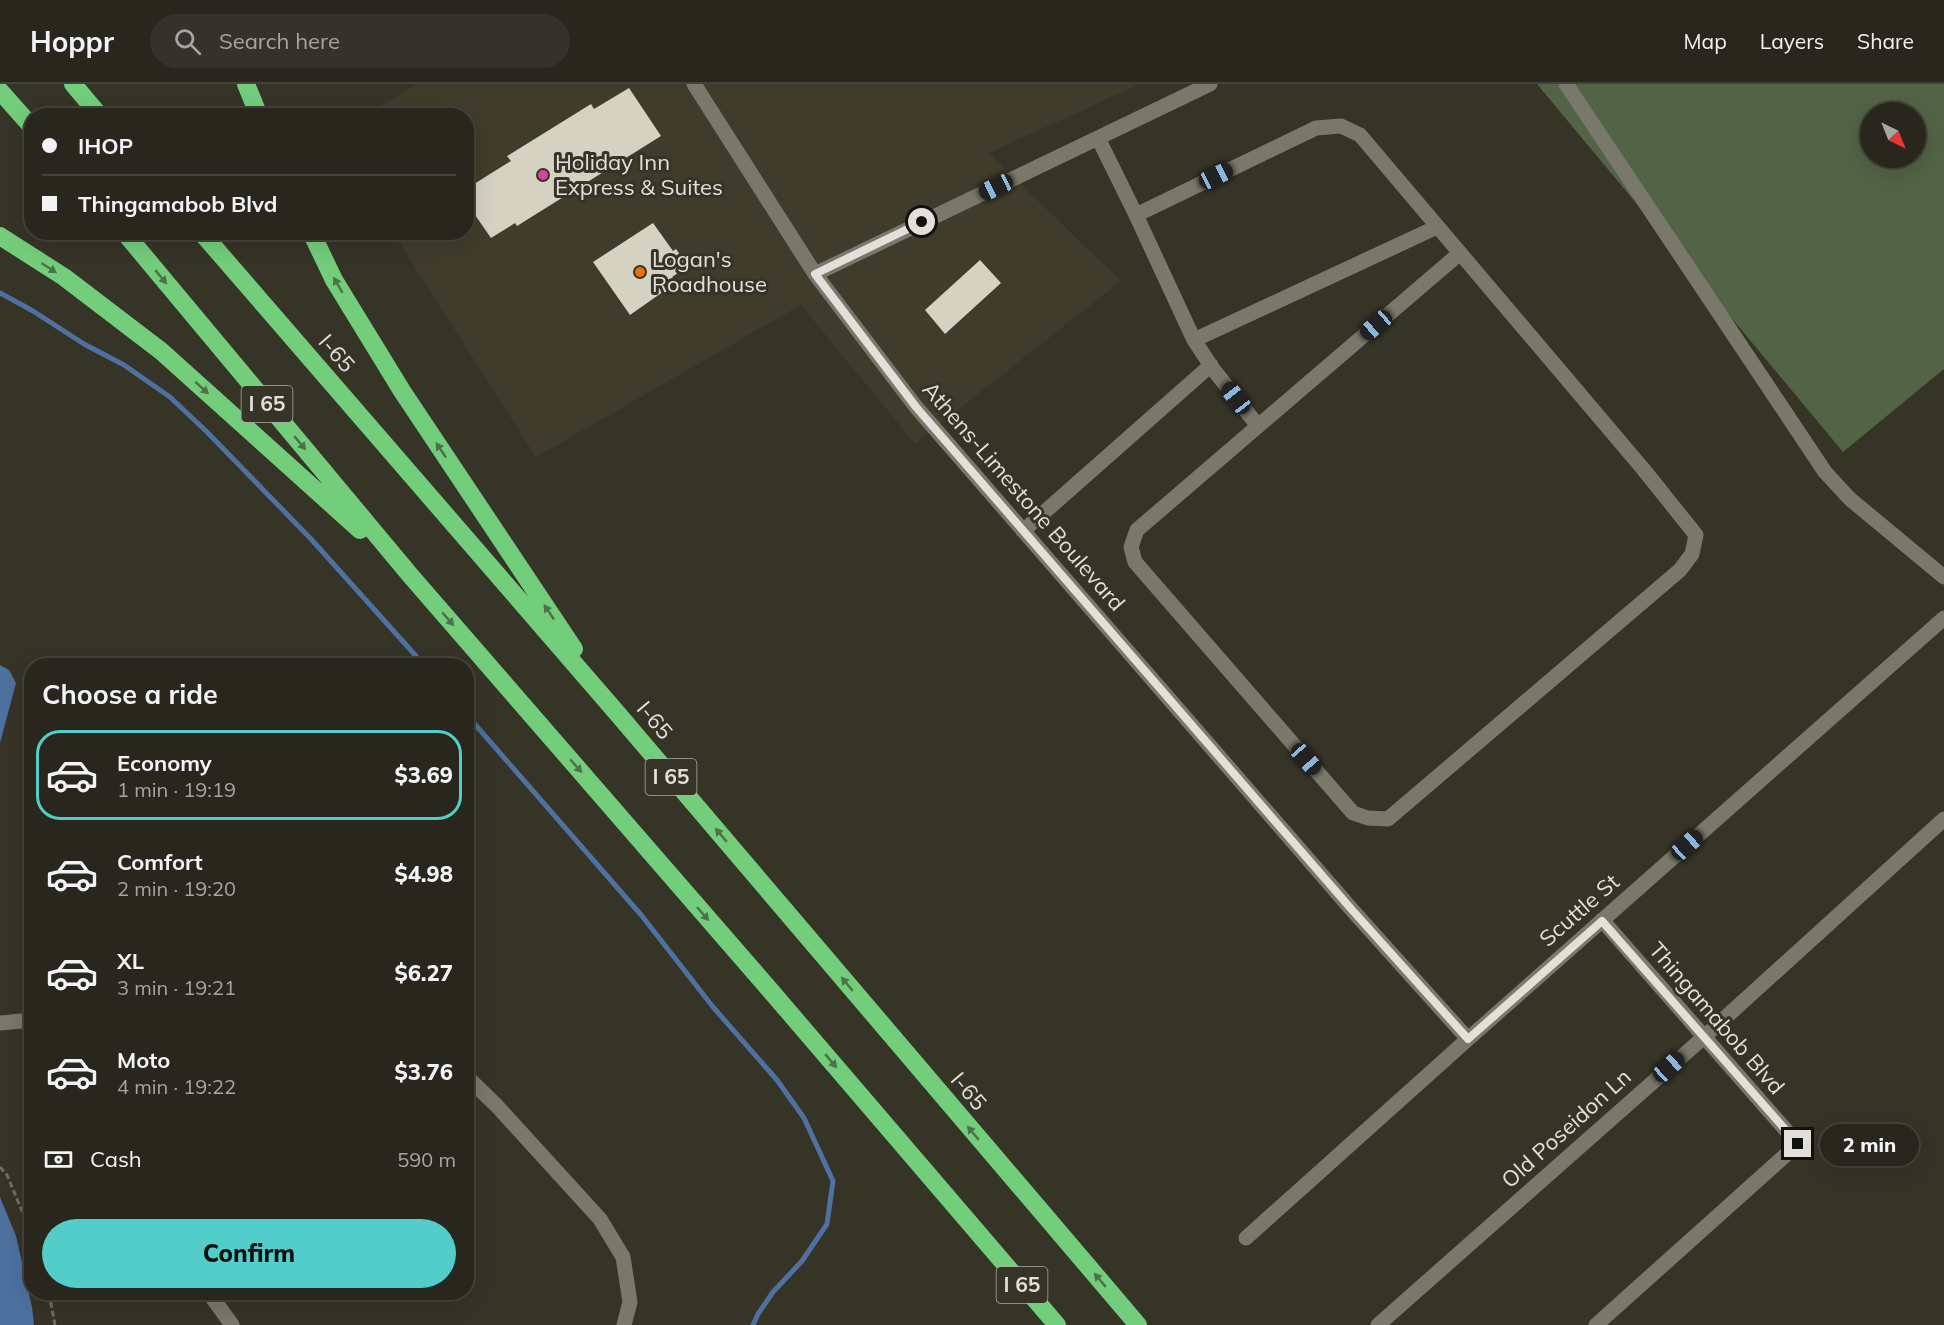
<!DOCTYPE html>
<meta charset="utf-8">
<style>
:root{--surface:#28261d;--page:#34322a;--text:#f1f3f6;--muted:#a5a5a4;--line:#44433b;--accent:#53cdca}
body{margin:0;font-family:Mulish,sans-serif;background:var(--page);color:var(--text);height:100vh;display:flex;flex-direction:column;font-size:22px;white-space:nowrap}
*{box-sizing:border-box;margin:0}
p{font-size:20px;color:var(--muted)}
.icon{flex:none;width:33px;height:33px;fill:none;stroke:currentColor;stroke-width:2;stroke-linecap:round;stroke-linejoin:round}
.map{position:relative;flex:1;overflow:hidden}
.drawer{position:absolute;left:24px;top:574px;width:450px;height:642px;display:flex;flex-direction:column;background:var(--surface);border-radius:24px;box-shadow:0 6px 24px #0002,0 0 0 2px var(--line)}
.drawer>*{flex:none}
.guide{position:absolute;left:24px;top:24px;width:450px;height:132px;border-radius:24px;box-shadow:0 6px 24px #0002,0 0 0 2px var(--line);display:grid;align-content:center;height:132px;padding:0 18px;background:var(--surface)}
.needle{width:39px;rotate:137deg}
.buttons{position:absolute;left:1860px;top:18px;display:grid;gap:12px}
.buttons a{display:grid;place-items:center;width:66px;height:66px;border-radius:50%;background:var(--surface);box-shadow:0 6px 24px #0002,0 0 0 2px var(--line);font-size:30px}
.end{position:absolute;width:27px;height:27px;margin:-14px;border:8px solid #e2e0d9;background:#111;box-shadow:0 0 0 3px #111}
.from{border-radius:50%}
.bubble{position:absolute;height:42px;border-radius:21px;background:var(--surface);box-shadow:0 6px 24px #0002,0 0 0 2px var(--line);font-size:20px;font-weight:800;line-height:42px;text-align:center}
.car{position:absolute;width:18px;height:36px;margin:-18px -9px;border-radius:8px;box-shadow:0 0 4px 2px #0007;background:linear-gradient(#222 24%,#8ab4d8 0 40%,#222 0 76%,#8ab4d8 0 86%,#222 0)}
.guide b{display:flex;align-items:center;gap:21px;height:57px;font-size:22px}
.guide b+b{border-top:2px solid var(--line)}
.guide i{width:15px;height:15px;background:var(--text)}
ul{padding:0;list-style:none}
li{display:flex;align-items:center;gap:18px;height:90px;margin:0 12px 9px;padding:0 6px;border:3px solid transparent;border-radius:24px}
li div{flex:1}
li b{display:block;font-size:22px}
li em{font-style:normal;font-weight:800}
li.active{border-color:var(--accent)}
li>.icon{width:54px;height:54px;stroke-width:1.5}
h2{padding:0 18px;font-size:27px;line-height:72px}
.pay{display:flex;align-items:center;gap:15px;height:66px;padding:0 18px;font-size:22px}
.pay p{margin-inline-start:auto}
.action{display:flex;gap:12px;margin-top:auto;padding:12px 18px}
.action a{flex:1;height:69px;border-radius:36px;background:var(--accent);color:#111;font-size:24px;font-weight:800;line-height:69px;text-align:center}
header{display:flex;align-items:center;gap:36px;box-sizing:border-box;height:84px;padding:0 30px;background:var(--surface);border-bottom:2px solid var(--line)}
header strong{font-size:28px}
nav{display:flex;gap:33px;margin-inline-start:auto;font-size:21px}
.search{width:420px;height:54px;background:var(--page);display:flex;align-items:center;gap:15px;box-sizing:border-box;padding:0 21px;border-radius:33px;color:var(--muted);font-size:22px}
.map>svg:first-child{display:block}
.built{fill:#403c2b}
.green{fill:#536345;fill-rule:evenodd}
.water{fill:#4e71a0}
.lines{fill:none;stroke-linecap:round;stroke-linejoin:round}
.stream{stroke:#4e71a0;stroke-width:5}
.building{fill:#d5d2c2}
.path{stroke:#706d63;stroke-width:3;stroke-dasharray:6 3;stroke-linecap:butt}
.minor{stroke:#7a786a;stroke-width:15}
.highway{stroke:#73ce7c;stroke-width:18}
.oneway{fill:#4e7149}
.route{stroke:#e2e0d9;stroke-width:8}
.hotel-dot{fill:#d1479c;stroke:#363327;stroke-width:2}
.food-dot{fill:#e8710a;stroke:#363327;stroke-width:2}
.labels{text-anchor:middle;stroke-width:6;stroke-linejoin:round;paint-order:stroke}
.shield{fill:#363327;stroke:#aeaca4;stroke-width:1.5}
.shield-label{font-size:21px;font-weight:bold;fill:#e2e0d9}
.poi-label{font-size:22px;fill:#e2e0d9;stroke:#363327;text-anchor:start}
.street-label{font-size:22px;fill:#e2e0d9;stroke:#363327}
</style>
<header>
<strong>Hoppr</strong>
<div class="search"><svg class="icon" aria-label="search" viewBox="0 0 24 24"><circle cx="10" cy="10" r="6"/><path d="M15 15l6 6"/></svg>Search here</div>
<nav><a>Map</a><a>Layers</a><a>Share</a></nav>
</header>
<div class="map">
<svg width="1944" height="1241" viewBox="0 0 1944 1241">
<rect width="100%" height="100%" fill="#363327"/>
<path class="built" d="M418,0H1140L989,69L1121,197L915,360L801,221L536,373L393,149L466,148V32H363Z"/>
<path class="green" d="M1537,0H1944V285L1843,368ZM1870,28H1916V74H1870Z"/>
<path class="water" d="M0,581L9,586L16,599L0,659Z
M0,1113L16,1152L32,1223L34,1241H0Z"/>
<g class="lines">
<path class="stream" d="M0,209L33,227L84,260L124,281L170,313L207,348L311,455L425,582
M466,630L642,832L713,923L777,996L804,1034L833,1097L827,1140L802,1177L773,1208L758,1230L753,1241"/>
</g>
<path class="building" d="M629,4L661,52L517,142L515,139L491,154L466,118V105L511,77L507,72L591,20L594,25Z
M653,139L673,167L676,165L688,182L672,193L677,198L630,231L593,178Z
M980,176L1001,199L945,250L925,226Z"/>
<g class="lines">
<path class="path" d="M0,1083L7,1091L32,1151
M49,1209L55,1241"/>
<path class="minor" d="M694,0L815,190L916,323L1353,827L1468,955
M1566,0L1825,388L1850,415L1944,493
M1098,54L1136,131L1194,256L1213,285L1258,342
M1136,131L1316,44L1341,42L1360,51L1644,386L1696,451L1692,470L1680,486L1388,735L1368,734L1353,729L1135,478L1131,463L1137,446L1460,169
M815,190L1210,0
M1194,256L1437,143
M1023,447L1211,281
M0,939L32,936
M466,992L497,1022L600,1135L623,1173L630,1218L624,1241
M1246,1154L1468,955L1944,534
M209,1209L232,1241
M1378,1241L1704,953L1944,735
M1596,1241L1798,1060L1602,836"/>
<path class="highway" d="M73,0L100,32
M246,0L259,32
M0,7L32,43
M124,148L410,491L770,906L1057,1241
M201,148L617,629L1138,1241
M311,148L334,196L402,307L574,565
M0,152L64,193L161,267L360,446"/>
</g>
<defs><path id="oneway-solid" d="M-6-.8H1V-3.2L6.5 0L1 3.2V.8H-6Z" transform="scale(1.5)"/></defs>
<g class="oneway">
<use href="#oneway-solid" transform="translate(49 184) rotate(33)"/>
<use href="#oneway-solid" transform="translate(161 193) rotate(50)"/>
<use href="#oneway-solid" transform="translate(338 201) rotate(-120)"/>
<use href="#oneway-solid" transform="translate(202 304) rotate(42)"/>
<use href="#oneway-solid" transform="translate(300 359) rotate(50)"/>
<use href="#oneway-solid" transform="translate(441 366) rotate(-124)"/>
<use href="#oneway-solid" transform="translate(549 528) rotate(-124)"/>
<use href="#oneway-solid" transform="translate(448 535) rotate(49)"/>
<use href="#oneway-solid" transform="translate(576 682) rotate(49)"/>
<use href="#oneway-solid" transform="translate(721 751) rotate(-130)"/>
<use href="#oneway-solid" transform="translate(703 830) rotate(49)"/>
<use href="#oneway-solid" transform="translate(847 900) rotate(-130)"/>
<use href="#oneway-solid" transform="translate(831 977) rotate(50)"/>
<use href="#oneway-solid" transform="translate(973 1049) rotate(-130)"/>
<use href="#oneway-solid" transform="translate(1100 1196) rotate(-130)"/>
</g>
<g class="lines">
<path class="route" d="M922,138L815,190L916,323L1353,827L1468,955L1602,837L1798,1060"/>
</g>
<circle class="hotel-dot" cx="543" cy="91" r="6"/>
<circle class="food-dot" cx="640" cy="188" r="6"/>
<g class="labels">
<g class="shield">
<rect x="241.5" y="302" width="51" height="36" rx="4.5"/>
<rect x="645.5" y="675" width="51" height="36" rx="4.5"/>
<rect x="996.5" y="1183" width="51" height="36" rx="4.5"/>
</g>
<g class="shield-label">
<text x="267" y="327">I 65</text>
<text x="671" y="700">I 65</text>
<text x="1022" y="1208">I 65</text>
</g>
<g class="poi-label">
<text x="555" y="86">Holiday Inn<tspan x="555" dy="25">Express &amp; Suites</tspan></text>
<text x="652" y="183">Logan's<tspan x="652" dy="25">Roadhouse</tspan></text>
</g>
<g class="street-label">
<text transform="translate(337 269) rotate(49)" y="8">I-65</text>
<text transform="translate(1024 412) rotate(49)" y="8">Athens-Limestone Boulevard</text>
<text transform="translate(655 636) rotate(50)" y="8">I-65</text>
<text transform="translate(1579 826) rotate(-41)" y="8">Scuttle St</text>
<text transform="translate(1717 934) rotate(49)" y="8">Thingamabob Blvd</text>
<text transform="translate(969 1007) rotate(50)" y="8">I-65</text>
<text transform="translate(1566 1044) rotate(-42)" y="8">Old Poseidon Ln</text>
</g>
</g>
</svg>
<div class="buttons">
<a><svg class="needle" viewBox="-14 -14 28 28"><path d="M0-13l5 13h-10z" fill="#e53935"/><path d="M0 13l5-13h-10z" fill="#a5a5a4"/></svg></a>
</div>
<i class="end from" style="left:922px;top:138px"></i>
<i class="end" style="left:1798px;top:1060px"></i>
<div class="bubble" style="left:1820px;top:1040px;width:99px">2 min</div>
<i class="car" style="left:1216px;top:92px;rotate:64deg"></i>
<i class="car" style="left:996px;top:103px;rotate:245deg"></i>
<i class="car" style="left:1376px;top:241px;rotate:229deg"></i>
<i class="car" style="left:1236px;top:314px;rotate:322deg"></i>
<i class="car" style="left:1306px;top:675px;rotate:139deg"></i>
<i class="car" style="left:1687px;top:761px;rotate:48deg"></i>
<i class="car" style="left:1669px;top:983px;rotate:48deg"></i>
<div class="guide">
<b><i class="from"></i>IHOP</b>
<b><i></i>Thingamabob Blvd</b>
</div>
<section class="drawer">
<h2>Choose a ride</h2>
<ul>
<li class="active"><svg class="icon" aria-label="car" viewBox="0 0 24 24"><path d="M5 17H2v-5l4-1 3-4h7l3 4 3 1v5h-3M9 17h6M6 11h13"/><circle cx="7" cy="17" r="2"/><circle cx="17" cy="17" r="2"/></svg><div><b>Economy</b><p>1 min · 19:19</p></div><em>$3.69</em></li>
<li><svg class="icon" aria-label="car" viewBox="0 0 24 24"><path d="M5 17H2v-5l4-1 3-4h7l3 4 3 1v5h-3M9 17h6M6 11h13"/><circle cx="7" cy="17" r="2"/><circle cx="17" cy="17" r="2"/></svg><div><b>Comfort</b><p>2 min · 19:20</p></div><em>$4.98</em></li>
<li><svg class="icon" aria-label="car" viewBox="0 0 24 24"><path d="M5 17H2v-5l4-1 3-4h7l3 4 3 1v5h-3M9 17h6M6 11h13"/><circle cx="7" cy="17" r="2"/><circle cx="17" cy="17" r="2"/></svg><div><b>XL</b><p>3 min · 19:21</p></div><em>$6.27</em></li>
<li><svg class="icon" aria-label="car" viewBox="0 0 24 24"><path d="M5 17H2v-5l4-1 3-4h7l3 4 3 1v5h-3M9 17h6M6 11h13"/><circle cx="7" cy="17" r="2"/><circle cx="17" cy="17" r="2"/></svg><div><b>Moto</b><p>4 min · 19:22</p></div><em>$3.76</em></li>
</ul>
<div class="pay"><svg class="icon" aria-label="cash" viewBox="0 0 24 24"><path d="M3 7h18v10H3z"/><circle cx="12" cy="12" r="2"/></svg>Cash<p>590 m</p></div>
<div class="action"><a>Confirm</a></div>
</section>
</div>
